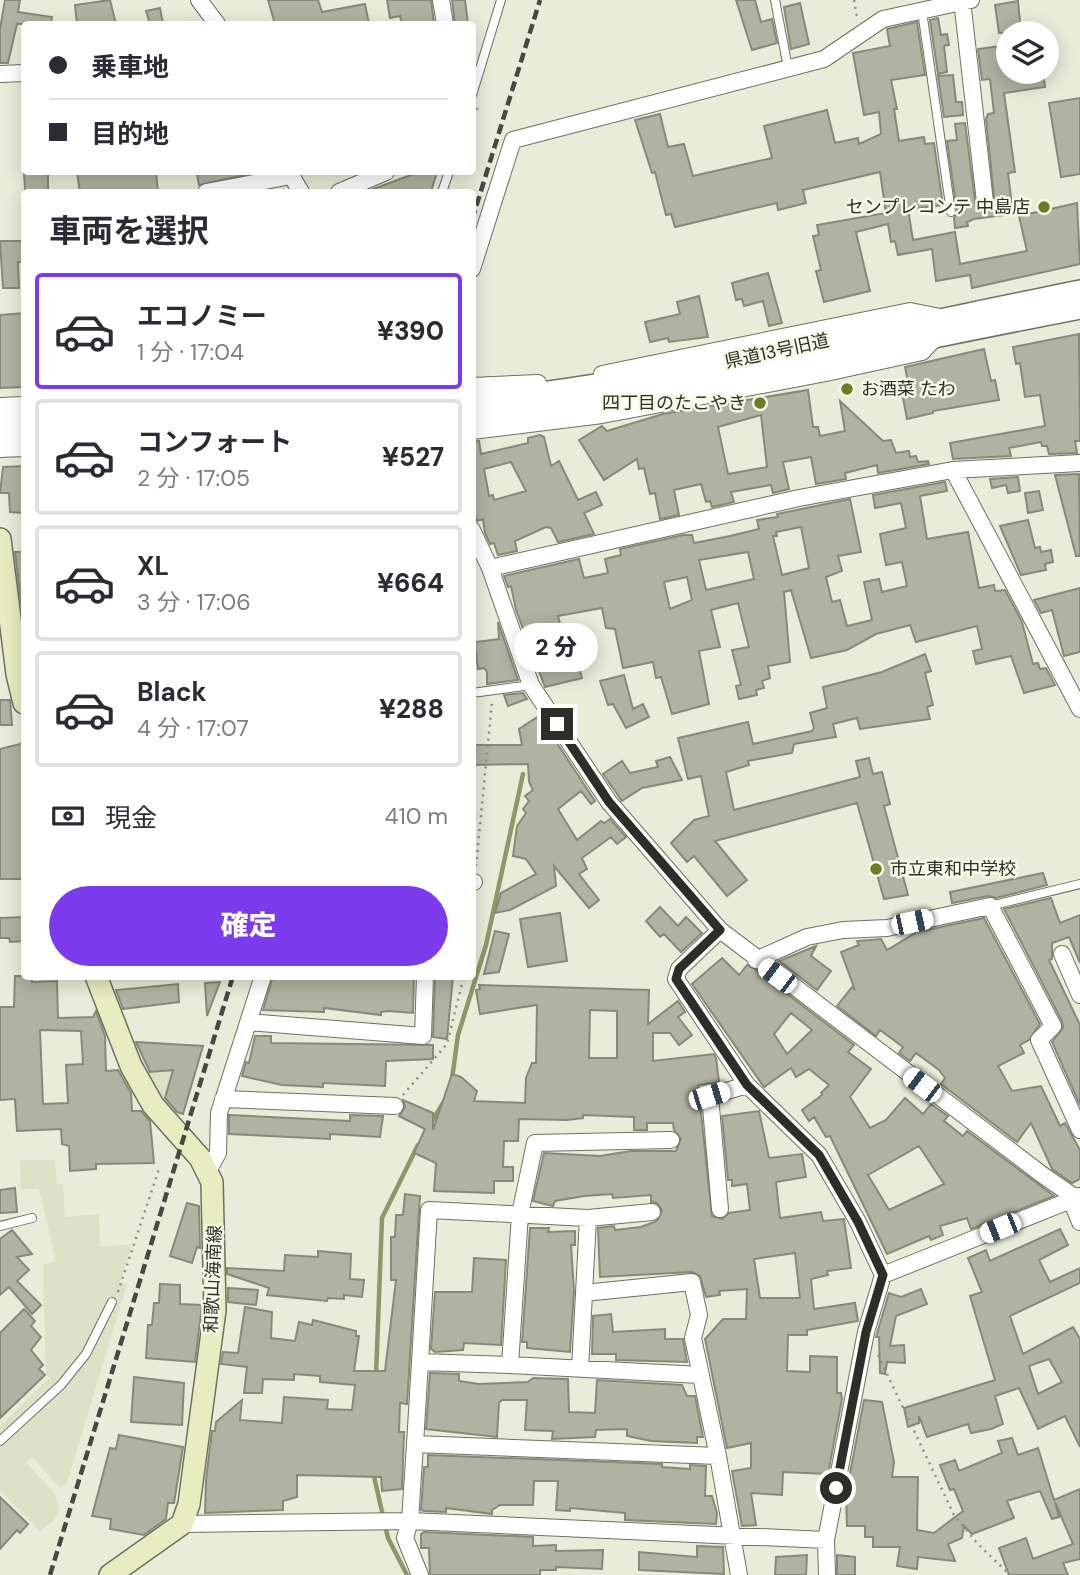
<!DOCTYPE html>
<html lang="ja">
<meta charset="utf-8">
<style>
:root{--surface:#fff;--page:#f7f7f7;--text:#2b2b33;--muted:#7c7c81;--line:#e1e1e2;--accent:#7c3aed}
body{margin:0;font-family:"DM Sans","Noto Sans JP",sans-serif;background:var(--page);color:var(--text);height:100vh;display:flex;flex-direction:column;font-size:26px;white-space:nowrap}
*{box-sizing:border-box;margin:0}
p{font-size:23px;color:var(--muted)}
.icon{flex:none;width:38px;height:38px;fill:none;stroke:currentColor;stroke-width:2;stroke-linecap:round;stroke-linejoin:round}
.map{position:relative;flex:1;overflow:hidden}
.details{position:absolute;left:21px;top:189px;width:455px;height:791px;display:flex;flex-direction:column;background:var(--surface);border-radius:7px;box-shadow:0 4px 18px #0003}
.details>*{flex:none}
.hud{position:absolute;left:21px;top:21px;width:455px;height:154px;border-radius:7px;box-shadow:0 4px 18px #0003;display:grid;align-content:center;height:154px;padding:0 28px;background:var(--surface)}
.tools{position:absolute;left:996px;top:21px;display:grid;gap:14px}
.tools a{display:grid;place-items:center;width:63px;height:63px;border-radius:50%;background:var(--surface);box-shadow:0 4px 18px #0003;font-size:35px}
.end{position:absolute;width:32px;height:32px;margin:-16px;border:9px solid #2d2e27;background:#fff;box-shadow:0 0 0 4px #fff}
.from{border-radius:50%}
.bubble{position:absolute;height:49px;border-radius:24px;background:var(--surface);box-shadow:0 4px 18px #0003;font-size:23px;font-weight:800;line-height:49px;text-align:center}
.car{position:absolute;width:21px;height:42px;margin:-21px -10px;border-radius:9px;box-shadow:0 0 5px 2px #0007;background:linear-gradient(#fff 24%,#345 0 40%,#fff 0 76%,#345 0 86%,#fff 0)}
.hud b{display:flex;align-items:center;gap:24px;height:66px;font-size:26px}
.hud b+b{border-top:2px solid var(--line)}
.hud i{width:18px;height:18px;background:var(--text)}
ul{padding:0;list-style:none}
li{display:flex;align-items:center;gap:21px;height:116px;margin:0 14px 10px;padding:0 14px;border:4px solid var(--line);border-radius:7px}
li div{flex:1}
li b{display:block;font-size:26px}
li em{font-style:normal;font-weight:800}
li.on{border-color:var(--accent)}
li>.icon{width:63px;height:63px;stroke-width:1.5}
h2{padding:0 28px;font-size:32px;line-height:84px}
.pay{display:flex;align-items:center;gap:18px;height:77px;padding:0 28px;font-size:26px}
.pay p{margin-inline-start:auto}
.primary-button{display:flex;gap:14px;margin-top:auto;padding:14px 28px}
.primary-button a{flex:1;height:80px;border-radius:42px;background:var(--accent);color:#fff;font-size:28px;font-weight:800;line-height:80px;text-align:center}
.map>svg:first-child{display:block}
.built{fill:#dce1c8}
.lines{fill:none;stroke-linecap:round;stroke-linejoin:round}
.stream{stroke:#8f976a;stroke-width:4.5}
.building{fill:#b0b3a1;stroke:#868a78;stroke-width:2;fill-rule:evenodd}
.service-casing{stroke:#6e7160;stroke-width:10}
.minor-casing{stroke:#6e7160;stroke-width:18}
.tertiary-casing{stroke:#6e7160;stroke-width:22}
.secondary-casing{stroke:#6e7160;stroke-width:24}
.path{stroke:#8d8f82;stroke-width:2.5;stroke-dasharray:2 5;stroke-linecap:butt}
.service{stroke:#fff;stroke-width:8}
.minor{stroke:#fff;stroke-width:16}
.tertiary{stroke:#fff;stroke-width:19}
.secondary{stroke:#e8ecc1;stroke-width:21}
.rail{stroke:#474940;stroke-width:4.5;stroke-dasharray:10 5;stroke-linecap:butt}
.route{stroke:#2d2e27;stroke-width:9}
.poi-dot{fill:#717b26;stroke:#f6f9e6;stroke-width:2.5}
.labels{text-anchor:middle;stroke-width:5;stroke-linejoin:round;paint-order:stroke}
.poi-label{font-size:18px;fill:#2d2e27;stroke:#f6f9e6;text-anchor:end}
.street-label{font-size:18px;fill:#2d2e27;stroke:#f6f9e6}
</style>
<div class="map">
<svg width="1080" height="1575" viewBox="0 0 1080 1575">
<rect width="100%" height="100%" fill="#e9ecd9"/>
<path class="built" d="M129,1042L203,1046L178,1124L158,1100Z
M20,1160H55L57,1184H63L65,1217L99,1214L100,1247L132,1244L120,1282L127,1284L67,1483L60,1488L32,1457L26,1462L55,1494L59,1509L54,1520L40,1531L0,1491V1426L49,1378L46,1375L43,1265L56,1261L39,1189H21Z"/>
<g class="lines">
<path class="stream" d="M452,1079L458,1035L486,945L523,774
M431,1123L443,1103
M376,1376L382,1218L418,1145
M373,1472L388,1538L407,1575"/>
</g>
<path class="building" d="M5,0H20L18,12L52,17L51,24H17L8,63H0V29Z
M110,0L116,24H77L75,5Z
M268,0H318L322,12L365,4L369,24H275Z
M387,0H431L434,24H402L400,16L390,18Z
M452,0H465L468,24H455Z
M736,0H755L761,22L772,19L777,43L752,50Z
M1018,1L1021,33H999L995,5Z
M800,3L809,44L791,49L784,7Z
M160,8L163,24H150L146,11Z
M938,18L941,35L947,34L949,45L944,46L947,72L938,74L930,20Z
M917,22L925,75L891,80L897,109H894L899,141L924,137L925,144L934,143L943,205L908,209L913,240L955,232L960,264L1027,251L1019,216L1077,203L1080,264L972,288L970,275L936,281L932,249L898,255L895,241L891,242L888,224L856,232L870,291L824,302L816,271L821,270L813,236L819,235L817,225L886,213L880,172L803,190L806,203L778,210L777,203L675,227L671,214L666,215L655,172L652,173L635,120L660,114L668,147L684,144L693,176L772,158L764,126L827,110L835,143L858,138L859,144L881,134L879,112L864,115L853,53L890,46L887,29Z
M1008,45V72H1043L1045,87L1004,93L1015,172L1008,173L1013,214L974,219L967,222L968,226L955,228L954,218L957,211L947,141L957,140L955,124L965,123L976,208L987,212L995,206L986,119L988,114L994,113L990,79L982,80L978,49Z
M953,75L956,102H962L963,115L944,117L938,76Z
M1080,98V174L1061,177L1049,103Z
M24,172H48V190H25Z
M77,172H156L158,192H80Z
M211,172H258L199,185L197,174Z
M419,172H437L431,192H365Z
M0,241H24V262H18L19,288H3Z
M768,273L782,323L769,326L763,301L744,306L742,299L736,300L732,283Z
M699,296L708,337L669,342L668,338L650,342L645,322L680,314L677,302Z
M24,313V387L0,388V315Z
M1079,334L1080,441H1075L1077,453L1049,454L1047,446H1042L1041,442L1009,448L1011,456L953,459L950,443L1045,426L1040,395L1025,397L1020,363L1016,364L1013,347Z
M984,349L991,381L995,380L999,400L933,411V413L907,419L903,398L911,397L905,367Z
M808,390L813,427H818L820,436L845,431L840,401L883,441L891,440L896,453L909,451L910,457L916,456L918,462L928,461L929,464L878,473L877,465L845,473L846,479L816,484L811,457L783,462L789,489L773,493L771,485L731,492L734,502L712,507L710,501L706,502L701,484L674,490L679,515L660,519L655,493L650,494L644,468L639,469L637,459L604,480L579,440L602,426L607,431L663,414ZM761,415L767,467L728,474L718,427Z
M540,435L544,437L551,466L559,461L578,500L596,492L602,505L584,513L594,534L558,542L551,528L546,527L515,541L517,551L498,555L494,543L490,544L485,533L483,519L477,521L472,504V441H479L481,454L528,443V438ZM511,462L526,491L494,500L493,495L489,496L484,469Z
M24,466V513L10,512L9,493H0L3,467Z
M1079,474L1080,556H1076L1055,475Z
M1018,477L1020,491L1008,493L1006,485L992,488L990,479Z
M945,482L947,491L920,496L927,539L968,532L979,588L994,585L995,591L1005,590L1022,622L1033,664L1038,663L1040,669L1046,668L1055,685L1024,693L1011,656L976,664L973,651L982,649L977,626L916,642L910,625L876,634L847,650L811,658L791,590L784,592L790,662L768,666L770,678L762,681L764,688L756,690L757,695L739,699L736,686L741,685L732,650L749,647L738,603L711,610L720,647L699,651L709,704L672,714L661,677L656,678L653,662L623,668L615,629L606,628L602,608L558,616L570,660L577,659L582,678L545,687L516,610L511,586L508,587L504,576L579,559L584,578L608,573L605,559L621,555L620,549L683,535H692L694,543L730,536L759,529L757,520L778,517L777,514L850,499L861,552L838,556L842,571L826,577L832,602L840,600L847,626L872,620L864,582L879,579L882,592L907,586L902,562L886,565L880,534L906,528L901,503L875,508L873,495ZM801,527L809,568L782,575L773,536H777L776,532ZM748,552L754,579L706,590L699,560ZM687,577L692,600L670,609L664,582Z
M1039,491L1043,510L1028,513L1025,493Z
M1028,520L1035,548L1040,547L1041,552L1051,550L1053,562L1045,564L1046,570L1021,575L1000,526Z
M15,552H24V626Z
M1080,588V652L1064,656L1052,610L1041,613L1034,600Z
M498,622L518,680L487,684V672L484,668L478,669L475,642L499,639Z
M925,654L931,671L925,673L933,705L927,707L930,719L860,729L857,718L833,724L836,737L794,744L792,753L748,761L749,765L726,772L734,810L860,777L856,761L869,758L873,774L882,772L890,804L884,806L908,895L884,899L857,803L715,841L747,880L727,896L694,856L687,862L671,843L694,820L709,816L701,776L688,779L678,738L748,722L753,744L812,731L814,728L810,713L827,708L823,687L882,672Z
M624,675L633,709L643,704L649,717L626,728L613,704L608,705L600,681Z
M523,693L527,699L508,706L504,695Z
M0,700H10L12,725H0Z
M539,716L595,801L591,804L581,791L558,809L577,840L601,821L604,823L610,819L626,837L617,844L611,837L582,858L587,869L579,874L599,900L589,908L554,866L556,886L510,910L495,913L501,893L536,874L526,859L513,856L517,826L526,813L523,809L529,801L525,796L533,790L529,782L528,764L472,765V745H522L519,729Z
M24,743V879H0V749Z
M670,757L682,780L642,788L622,801L603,774L622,761L630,773L658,767L656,761Z
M1043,873L1047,885L996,898L988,896L952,903L950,892Z
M1051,898L1060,923L1080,915V963L1069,937L1052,943V959L1049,960L1080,1025V1105L1052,1042L1063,1028L1062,1021L1004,909Z
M660,907L678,926L686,917L702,933L681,952L664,934L660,937L646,921Z
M560,913L567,961L528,967L520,919Z
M24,917V941L10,942L9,938H0V918Z
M984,918L1040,1024L1029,1040L1020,1045L1024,1053L998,1066L1012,1091L1041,1086L1060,1126L1065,1123L1080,1150V1179L1072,1183L1052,1169L1031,1123L1017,1142L941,1084L945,1078L939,1070L916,1053L910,1061L899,1053L903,1047L880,1030L876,1036L837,1006L852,987L855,990L841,952L859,945L857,941L881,939L887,950L917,932Z
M495,931L509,934L499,972L484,974Z
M816,946L811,956L831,971L817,990L779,961Z
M722,958L739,975L747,965L756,970L854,1045L848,1052L871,1069L850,1097L870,1128L886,1120L905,1098L923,1114L931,1104L948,1116L944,1121L963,1136L967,1131L1054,1196L971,1229L967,1218L940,1226L943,1235L931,1240L929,1236L887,1254L830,1136L826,1137L814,1117L809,1121L802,1110L822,1095L821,1093L829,1085L809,1069L796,1077L791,1068L764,1087L692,984ZM791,1013L812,1030L787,1054L774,1034ZM919,1146L944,1184L889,1210L868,1175Z
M15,976H32V982L57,981L58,1018L93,1017L96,1011L105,1036L106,1071L118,1070L131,1093L132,1111H141L150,1121L154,1163L96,1164V1169L70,1171L69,1146L62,1144L61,1129L17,1131L15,1099L0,1100V1007H14ZM40,1030L81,1031L83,1064L66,1065L68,1103L43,1104Z
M273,976H414L413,1013L388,1011L381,1012V1015L324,1008V1012L263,1010Z
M435,976H453L447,1039L433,1037Z
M220,982L207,1016L205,983Z
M178,984L179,1002L123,1009L116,990Z
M479,985L649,990L648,1024L678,1001L685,1012L678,1017L692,1035L679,1045L670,1033H653V1061L714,1054L716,1058L719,1082L698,1085L712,1216L722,1219L729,1213L750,1210L747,1184L732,1186V1180H728L722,1116L759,1111L769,1158L802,1154L806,1177L776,1182L780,1218L821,1212L823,1221L844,1219L851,1268L827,1271L828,1275L811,1279L814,1309L855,1303L858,1321L807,1330V1335H788L787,1371L810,1372V1356L837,1357V1393H841L842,1399L828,1474L783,1472L782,1495L751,1493L756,1525L742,1526L732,1471L751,1468V1443L727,1448L705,1339L723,1319H746L747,1289L719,1291L720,1295L706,1297L700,1276L692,1272L600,1277L598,1228L614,1226L615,1230L641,1227L657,1221L662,1210L657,1203L651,1202V1195L613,1198L612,1194L584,1196L555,1201L553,1206L533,1201L544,1153L600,1156L631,1151H676L681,1139L674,1130L673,1123H647V1130H634V1117L583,1115V1118L567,1120L519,1119L518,1141H504L503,1167H513V1181H494V1193L434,1191L436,1163L414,1153L425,1129L399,1116L405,1107L403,1100L433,1113V1130L452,1074L461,1077L477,1091L474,1101L525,1103L526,1078L532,1063H536L537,1005L480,1014L476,990L480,989ZM590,1010L617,1011V1058H589ZM795,1253L800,1298H760L754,1259Z
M255,1036H271V1043L433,1045V1059L386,1061L385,1086L323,1083V1087L282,1085L242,1076L246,1062L249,1063Z
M136,1042L203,1046L183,1114L177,1112L165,1098L173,1070L150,1072Z
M229,1115L350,1121V1115L383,1116L380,1137L330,1134V1139L229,1134Z
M15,1188L17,1212L0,1213V1190Z
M405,1194L420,1196L407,1404L400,1403L399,1432H404L402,1489L382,1491L381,1477L297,1475V1497L283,1501V1510L205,1513L206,1480L212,1431H215L216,1422L242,1400L240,1420L282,1423L284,1397L328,1400L327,1409L352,1410L355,1385L320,1382V1376L294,1374V1380L263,1379L262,1393H244L247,1367L221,1364L223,1352L238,1353L245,1307L272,1312L271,1338L295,1341L299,1322L312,1325L313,1320L356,1331V1336H359L354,1371H385L396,1280H391V1237H395L396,1215H403Z
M187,1203L199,1206L200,1248L197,1247L192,1263L170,1256Z
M530,1228H549L548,1232L575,1231V1245H571L574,1291L570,1352L527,1348V1342H522Z
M1060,1229L1068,1245L1039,1260L1050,1282L1080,1268V1283L1010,1316L1023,1354L1073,1327L1080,1339V1447L1065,1416L1038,1429L1019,1388L995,1396L1003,1424L991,1429L971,1433L968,1424L927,1437L919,1416V1423L908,1427L904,1408L995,1380L970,1296L982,1292L968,1258L986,1250L990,1261ZM1049,1359L1062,1382L1038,1394L1029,1366Z
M12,1230L32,1254L17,1257L29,1270L17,1281L41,1305L32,1314L9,1287L0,1295V1239Z
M318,1251L351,1254L350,1279L364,1280L362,1297L344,1295V1299L328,1298L327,1301L267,1295L269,1288L227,1274V1268L284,1271L285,1255L318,1257Z
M474,1258L506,1260L501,1345L464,1343L463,1350L435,1352L431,1349L435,1292H472Z
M160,1284L180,1285V1304L202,1305L195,1362L146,1358L148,1325H152L154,1303H159Z
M228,1288L258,1290L256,1305L228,1302Z
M921,1289L927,1304L896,1316L890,1346L904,1345L905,1363L887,1362L885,1374L880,1373L879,1337H876L889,1293L901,1297Z
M24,1309L35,1321L31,1326L41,1337L31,1350L43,1365L39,1369L45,1375L0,1418V1333Z
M611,1314L613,1332L665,1329V1339H683L687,1362L616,1360V1354H592L593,1316Z
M430,1373L459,1374V1381L479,1384L528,1382L533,1378L568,1379L569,1412L595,1413L597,1380L682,1385L687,1396H695L703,1437H697V1443L651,1441L627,1436V1429L596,1430L595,1437L552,1439L553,1431L525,1430L527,1400H502L499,1403L497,1437L426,1429Z
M134,1377L184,1383L182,1425L131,1422Z
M864,1400L882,1402L894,1462L892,1477H918L917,1530L934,1533L963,1511L954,1489L950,1490L940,1465L955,1460L959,1471L1002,1453L998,1441L1012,1438L1018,1455L1038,1448L1054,1500L1080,1489V1559L1063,1563L1068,1575H1009L999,1548L1026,1538L1033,1559L1073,1544L1055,1502L1059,1517L1052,1519L1040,1491L1007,1501L1014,1518L972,1534L964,1526L962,1538L948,1544L955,1561L918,1557L917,1569L897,1566L900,1547H873V1537H865V1526H847L846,1494Z
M119,1435L183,1447L174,1503H168L166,1519L144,1535L110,1529L111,1519L92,1516L110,1448L116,1449Z
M428,1455L662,1464V1467L690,1469V1465L706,1466L705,1496H712L717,1513L716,1524L625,1520V1513L570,1508V1511L556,1510L558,1481H534L533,1505H500L492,1510V1514L446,1508V1512L424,1511L421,1510L424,1467H428Z
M0,1497L28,1524L20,1533L17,1530L0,1549Z
M424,1532L533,1537V1546L556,1545V1551L603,1550L602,1569L556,1567V1570H540V1575H430L429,1548H421V1534Z
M697,1546L723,1547L724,1574L639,1570V1552L697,1557Z
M807,1555L806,1575H775L776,1557Z
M837,1555L855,1557V1575H837Z"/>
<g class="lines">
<g class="service-casing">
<path id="service" d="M775,0L788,68
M922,11L951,212
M472,95L501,0
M442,192L449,172
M472,693L531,685
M990,906L1080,884
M0,1226L32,1218
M0,1441L61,1385L86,1354L112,1302"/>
</g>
<g class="minor-casing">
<path id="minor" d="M199,0L217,24
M441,0L445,24
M962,0L985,202
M0,74L24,73
M289,172L301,192
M206,192L291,176
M339,192L386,172
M472,269L513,140L824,59L883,19L971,0
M602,374L910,311L940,317
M472,386L538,383
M0,406L24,405
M472,431L602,415L826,373L922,352L937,336
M0,449L24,448
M953,470L1080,709
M472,530L490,568L531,685L609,802L720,930L1044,1176L1073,1196H1080
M490,568L799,498L953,470L1080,463
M472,882H474
M720,930L679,969L676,979L747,1085L819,1155L858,1222L883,1275L866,1332L826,1540L827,1575
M1062,954L1080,995
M756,960L807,937L843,930L887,928L990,906L1053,1026L1039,1040L1080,1130
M248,1022L423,1036L425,976
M223,1099L395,1106
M671,1140L535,1143L520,1214L510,1365L700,1375
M208,1171L218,1153L219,1113L263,976
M1071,1200L1080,1222
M720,1209L710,1096L747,1085
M883,1275L1071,1200L1073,1196
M584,1293L692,1282L699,1315L693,1338L718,1456L739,1575
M420,1362L429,1210L588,1218
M510,1365L420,1362L415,1444L718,1456
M580,1369L588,1218L652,1212
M415,1444L410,1521L405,1538L420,1575
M182,1524L410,1521L826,1540"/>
</g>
<g class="tertiary-casing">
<path id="tertiary" d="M472,401C677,377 878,331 1080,290
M472,417C677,394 878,348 1080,309
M0,419H24
M0,436L24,434"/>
</g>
<g class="secondary-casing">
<path id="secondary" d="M0,539L17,674L24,703
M96,976L131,1066L153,1105L200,1158L212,1182L215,1310L189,1504L182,1524L110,1575"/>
</g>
<path class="path" d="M854,0L857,17
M472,123L478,106
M476,866L492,702
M403,1095L447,1044L464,976
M118,1292L160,1166
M878,1355L954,1515L977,1543L1010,1575"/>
<use href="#service" class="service"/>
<use href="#minor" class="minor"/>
<use href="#tertiary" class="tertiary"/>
<use href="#secondary" class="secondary"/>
<path class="rail" d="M472,220L540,0
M50,1575L233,976"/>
</g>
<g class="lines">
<path class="route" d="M557,724L609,802L720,930L679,969L676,979L747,1085L819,1155L858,1222L883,1275L866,1332L836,1488"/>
</g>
<g class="poi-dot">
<circle cx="1044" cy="207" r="7"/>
<circle cx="847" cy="389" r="7"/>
<circle cx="760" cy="403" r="7"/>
<circle cx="876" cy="869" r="7"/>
</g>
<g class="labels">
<g class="poi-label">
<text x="1030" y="213">センプレコンテ 中島店</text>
<text x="861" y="395" text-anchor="start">お酒菜 たわ</text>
<text x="746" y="409">四丁目のたこやき</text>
<text x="890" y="875" text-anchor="start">市立東和中学校</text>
</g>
<g class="street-label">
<text transform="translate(777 351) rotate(-12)" y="6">県道13号旧道</text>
<text transform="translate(213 1279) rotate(-88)" y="6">和歌山海南線</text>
</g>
</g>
</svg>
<div class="tools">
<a><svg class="icon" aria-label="layers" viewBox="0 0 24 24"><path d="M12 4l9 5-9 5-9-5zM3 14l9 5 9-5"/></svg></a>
</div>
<i class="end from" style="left:836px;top:1488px"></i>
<i class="end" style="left:557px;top:724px"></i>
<div class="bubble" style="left:514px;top:623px;width:84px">2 分</div>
<i class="car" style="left:912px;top:922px;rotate:78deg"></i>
<i class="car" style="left:777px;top:976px;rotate:307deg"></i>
<i class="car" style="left:922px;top:1085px;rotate:307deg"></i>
<i class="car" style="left:709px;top:1096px;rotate:73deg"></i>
<i class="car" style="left:1000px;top:1228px;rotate:248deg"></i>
<div class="hud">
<b><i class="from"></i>乗車地</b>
<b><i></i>目的地</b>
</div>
<section class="details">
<h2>車両を選択</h2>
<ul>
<li class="on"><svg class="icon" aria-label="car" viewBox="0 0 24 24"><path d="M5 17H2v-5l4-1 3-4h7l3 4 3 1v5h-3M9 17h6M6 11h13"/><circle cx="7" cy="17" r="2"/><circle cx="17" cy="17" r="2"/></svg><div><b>エコノミー</b><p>1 分 · 17:04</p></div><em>¥390</em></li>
<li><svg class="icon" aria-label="car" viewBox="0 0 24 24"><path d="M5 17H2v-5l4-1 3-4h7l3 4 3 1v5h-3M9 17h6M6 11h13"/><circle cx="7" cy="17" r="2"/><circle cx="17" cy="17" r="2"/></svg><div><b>コンフォート</b><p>2 分 · 17:05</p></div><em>¥527</em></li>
<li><svg class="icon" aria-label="car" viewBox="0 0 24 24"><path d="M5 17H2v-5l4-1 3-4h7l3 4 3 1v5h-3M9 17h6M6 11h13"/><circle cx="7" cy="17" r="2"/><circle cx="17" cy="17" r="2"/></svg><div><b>XL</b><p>3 分 · 17:06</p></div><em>¥664</em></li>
<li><svg class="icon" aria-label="car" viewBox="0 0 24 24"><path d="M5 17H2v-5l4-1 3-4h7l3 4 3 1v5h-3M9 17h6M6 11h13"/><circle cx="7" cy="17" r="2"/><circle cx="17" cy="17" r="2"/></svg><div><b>Black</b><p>4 分 · 17:07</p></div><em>¥288</em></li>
</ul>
<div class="pay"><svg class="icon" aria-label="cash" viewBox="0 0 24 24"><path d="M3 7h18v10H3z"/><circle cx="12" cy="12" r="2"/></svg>現金<p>410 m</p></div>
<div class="primary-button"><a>確定</a></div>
</section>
</div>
